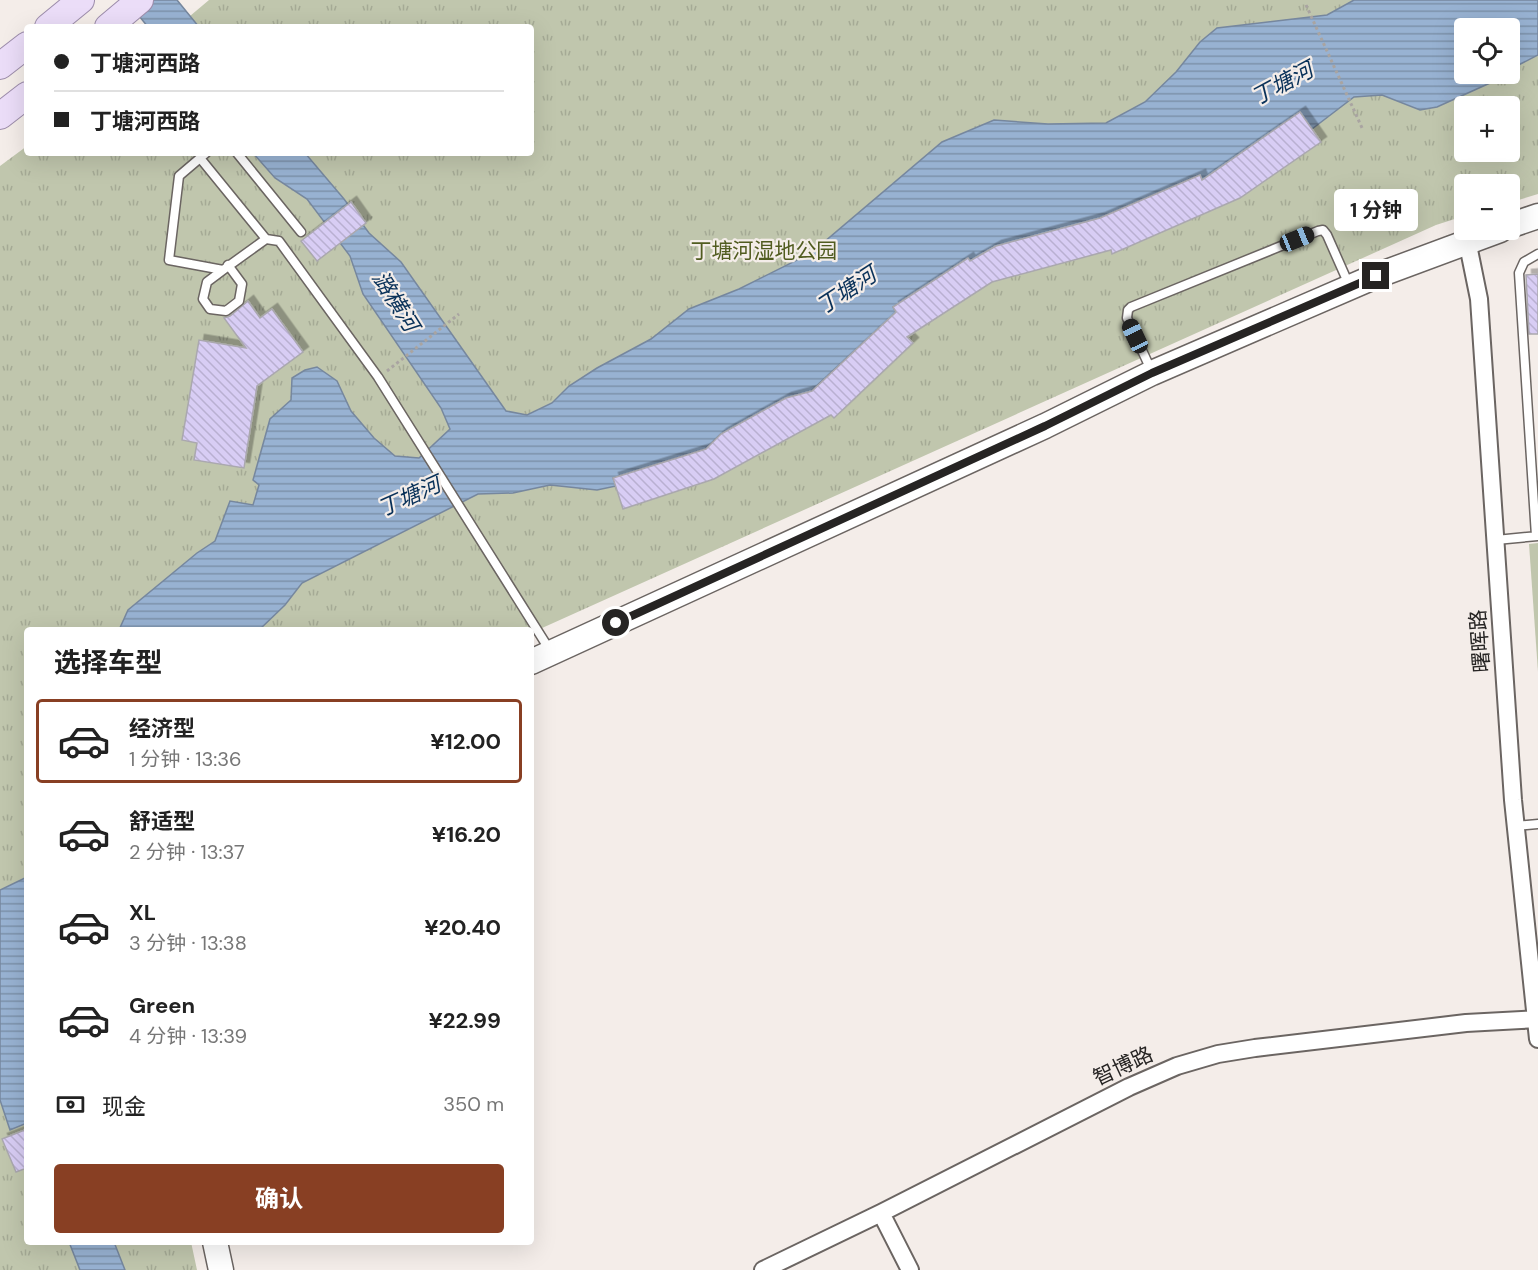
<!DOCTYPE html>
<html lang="zh">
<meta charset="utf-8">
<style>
:root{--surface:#fff;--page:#f2f2f2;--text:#222;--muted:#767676;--line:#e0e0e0;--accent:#883f23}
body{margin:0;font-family:"DM Sans","Noto Sans SC",sans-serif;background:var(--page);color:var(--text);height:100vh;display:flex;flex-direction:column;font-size:22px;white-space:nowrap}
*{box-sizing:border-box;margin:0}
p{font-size:20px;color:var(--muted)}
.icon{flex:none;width:33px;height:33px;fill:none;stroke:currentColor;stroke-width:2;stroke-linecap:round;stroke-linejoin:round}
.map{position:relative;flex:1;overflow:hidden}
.side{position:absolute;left:24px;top:627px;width:510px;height:618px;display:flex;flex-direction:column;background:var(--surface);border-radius:6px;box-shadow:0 6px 24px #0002}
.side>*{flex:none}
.hud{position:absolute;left:24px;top:24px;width:510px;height:132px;border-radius:6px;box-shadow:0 6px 24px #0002;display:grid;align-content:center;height:132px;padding:0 30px;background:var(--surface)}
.buttons{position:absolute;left:1454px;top:18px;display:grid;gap:12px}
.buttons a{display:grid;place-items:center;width:66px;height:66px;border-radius:6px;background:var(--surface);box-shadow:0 6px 24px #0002;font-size:30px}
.end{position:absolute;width:27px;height:27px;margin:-14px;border:8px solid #262423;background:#fff;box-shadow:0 0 0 3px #fff}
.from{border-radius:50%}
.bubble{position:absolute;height:42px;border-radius:6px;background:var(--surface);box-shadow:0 6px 24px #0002;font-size:20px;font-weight:700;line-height:42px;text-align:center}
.car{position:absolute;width:18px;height:36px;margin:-18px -9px;border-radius:8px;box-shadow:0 0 4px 2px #0007;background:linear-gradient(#222 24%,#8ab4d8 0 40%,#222 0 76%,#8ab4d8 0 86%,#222 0)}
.hud b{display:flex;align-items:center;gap:21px;height:57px;font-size:22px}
.hud b+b{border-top:2px solid var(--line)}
.hud i{width:15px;height:15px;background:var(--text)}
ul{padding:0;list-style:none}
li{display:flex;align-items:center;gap:18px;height:84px;margin:0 12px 9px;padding:0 18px;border:3px solid transparent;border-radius:6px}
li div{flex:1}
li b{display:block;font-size:22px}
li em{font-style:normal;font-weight:700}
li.current{border-color:var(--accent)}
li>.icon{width:54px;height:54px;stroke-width:1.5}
h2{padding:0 30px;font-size:27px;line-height:72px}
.pay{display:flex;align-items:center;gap:15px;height:66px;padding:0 30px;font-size:22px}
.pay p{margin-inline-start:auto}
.primary-button{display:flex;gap:12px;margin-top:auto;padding:12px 30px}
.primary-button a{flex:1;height:69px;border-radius:6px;background:var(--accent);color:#fff;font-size:24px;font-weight:700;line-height:69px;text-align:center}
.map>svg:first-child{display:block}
.grass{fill:url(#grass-tufts);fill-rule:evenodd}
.garden{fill:#c0c6ad}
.water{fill:url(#water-rules);stroke:#76879e;stroke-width:1.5}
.building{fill:url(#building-back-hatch);stroke:#aaa8ae;stroke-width:1.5;filter:url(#shadow)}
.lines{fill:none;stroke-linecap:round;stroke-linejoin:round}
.lane-casing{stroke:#6b6562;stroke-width:11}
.street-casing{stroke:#6b6562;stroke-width:20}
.secondary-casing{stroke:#6b6562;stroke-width:27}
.primary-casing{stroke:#9d8dab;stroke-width:28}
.path{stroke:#a9a4a1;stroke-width:3;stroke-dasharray:3 3;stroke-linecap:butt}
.lane{stroke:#fff;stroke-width:8}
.street{stroke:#fff;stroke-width:16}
.secondary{stroke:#fff;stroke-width:24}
.primary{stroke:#ebddf8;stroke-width:26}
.route{stroke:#262423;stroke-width:8}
.labels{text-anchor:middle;stroke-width:4.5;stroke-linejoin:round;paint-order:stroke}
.park-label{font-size:21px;fill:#515c20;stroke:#f4ede9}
.street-label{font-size:21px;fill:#262423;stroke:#f4ede9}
.water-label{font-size:22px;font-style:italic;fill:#093159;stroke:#f4ede9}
</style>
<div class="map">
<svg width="1538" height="1270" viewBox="0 0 1538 1270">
<defs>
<pattern id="grass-tufts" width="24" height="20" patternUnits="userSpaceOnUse" patternTransform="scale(1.5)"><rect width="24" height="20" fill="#c0c6ad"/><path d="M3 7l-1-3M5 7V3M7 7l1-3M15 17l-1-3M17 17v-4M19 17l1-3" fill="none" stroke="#a5aa95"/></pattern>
<pattern id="water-rules" width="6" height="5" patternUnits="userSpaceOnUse" patternTransform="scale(1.5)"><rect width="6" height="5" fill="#98b2d2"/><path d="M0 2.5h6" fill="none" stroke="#7c91aa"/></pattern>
<pattern id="building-back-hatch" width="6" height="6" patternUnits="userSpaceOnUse" patternTransform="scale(1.5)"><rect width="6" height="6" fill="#d8cdf4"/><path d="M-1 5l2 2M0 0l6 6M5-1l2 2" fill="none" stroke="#b9b0d1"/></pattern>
<filter id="shadow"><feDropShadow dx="5.5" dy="-5.5" stdDeviation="0" flood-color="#0004"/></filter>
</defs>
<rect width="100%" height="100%" fill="#f4ede9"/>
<path class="grass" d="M209,0H1538V194L1509,203V184H1464V216L1436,225L531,633V630H27V1242H191L197,1270H0V166L27,146V153H531V27H177ZM1464,28H1509V74H1464ZM1464,106H1509V152H1464Z"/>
<path class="garden" d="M1538,543V672L1529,544Z"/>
<path class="water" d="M126,0H177L199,27H148Z
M1354,0H1538V55L1509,70V28H1464V74H1504L1490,83L1437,107L1420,110L1382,95L1354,97L1312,129L1300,112L1213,173L1205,187L1199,175L977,271L968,258L893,307L897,314L890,318L810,392L786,398L721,434L705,449L613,478L616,486L597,490L550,485L513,493L478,494L302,583L285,605L259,630H119L128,610L197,553L215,541L230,501L253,505L259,485L253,480L270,419L291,400L292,378L305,370L317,367L337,381L351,411L374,438L395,456L419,458L450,429L441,408L363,294L350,256L307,199L275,178L253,153H305L344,199L369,233L401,262L506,411L527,415L552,403L569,386L597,368L651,339L689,309L739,289L811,253L942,142L994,120L1048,124L1106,123L1145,102L1176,72L1200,42L1217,28L1327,15Z
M27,877V1123L10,1130L0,1100V890Z
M69,1242H114L125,1270H80Z"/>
<path class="building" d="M1300,112L1321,142L1240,198L1112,254L1111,250L992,282L907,337L913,343L834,418L831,415L714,479L623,509L613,478L706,449L721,434L786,398L812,391L896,312L893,307L968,258L970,261L996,246L1100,218L1200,175L1202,180Z
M351,202L366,223L317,261L301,241Z
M1538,274V334H1529L1526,275Z
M248,301L260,318L272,309L303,352L257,386L244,468L194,460L197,443L182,440L199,340L246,348L224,318L230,316Z
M27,1129V1168L16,1172L2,1139Z"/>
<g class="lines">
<g class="lane-casing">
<path id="lane" d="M206,153L179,176L169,260L223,270L266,239
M237,153L301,232
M200,158L266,239L279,241L378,377L551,652
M223,270L207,282L203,299L210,309L226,311L239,301L242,284L228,265
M1152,372L1127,318L1128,310L1131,307L1318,231L1323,230L1327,235L1350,287
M1536,536L1519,273L1524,262L1538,254
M1496,540L1538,536
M1516,826L1538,824"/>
</g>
<g class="street-casing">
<path id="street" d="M1467,240L1479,299L1513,800L1538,1039
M881,1213L910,1270
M763,1270L881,1213L1129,1087L1177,1066L1218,1054L1255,1048L1466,1023L1538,1019"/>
</g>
<g class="secondary-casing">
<path id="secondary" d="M1509,226L1538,216
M531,662L1045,426L1152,373L1376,276L1500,230
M215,1242L221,1270"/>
</g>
<g class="primary-casing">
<path id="primary" d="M48,27L81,0
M108,27L140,0
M0,66L27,45
M0,116L27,95"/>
</g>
<path class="path" d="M1306,5L1363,130
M387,371L459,314"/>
<use href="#lane" class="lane"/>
<use href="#street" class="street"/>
<use href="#secondary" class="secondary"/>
<use href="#primary" class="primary"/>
</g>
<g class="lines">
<path class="route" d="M616,623L1045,426L1152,373L1376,276"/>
</g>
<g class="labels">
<g class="park-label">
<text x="764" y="258">丁塘河湿地公园</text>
</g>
<g class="street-label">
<text transform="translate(1480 641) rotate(-94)" y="7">曙晖路</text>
<text transform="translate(1123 1066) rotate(-25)" y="7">智博路</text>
</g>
<g class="water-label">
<text transform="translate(1282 83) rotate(-28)" y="8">丁塘河</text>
<text transform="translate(846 290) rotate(-33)" y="8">丁塘河</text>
<text transform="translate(396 301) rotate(58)" y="8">潞横河</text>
<text transform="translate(409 496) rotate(-24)" y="8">丁塘河</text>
</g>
</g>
</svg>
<div class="buttons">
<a><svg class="icon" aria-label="locate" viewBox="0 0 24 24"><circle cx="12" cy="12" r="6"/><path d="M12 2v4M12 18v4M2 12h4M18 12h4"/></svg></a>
<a>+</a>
<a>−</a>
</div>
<i class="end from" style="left:616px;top:623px"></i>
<i class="end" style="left:1376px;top:276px"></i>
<div class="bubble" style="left:1334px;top:189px;width:84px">1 分钟</div>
<i class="car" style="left:1297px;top:239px;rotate:68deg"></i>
<i class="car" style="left:1135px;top:336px;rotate:335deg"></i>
<div class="hud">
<b><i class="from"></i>丁塘河西路</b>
<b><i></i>丁塘河西路</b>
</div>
<section class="side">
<h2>选择车型</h2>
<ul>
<li class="current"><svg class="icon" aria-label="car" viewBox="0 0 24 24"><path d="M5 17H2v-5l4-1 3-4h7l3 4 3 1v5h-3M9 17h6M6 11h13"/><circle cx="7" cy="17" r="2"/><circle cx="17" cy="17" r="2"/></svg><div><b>经济型</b><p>1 分钟 · 13:36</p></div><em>¥12.00</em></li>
<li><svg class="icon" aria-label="car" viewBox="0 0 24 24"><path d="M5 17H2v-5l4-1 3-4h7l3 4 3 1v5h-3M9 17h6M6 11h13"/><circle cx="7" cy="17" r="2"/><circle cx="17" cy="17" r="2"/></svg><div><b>舒适型</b><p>2 分钟 · 13:37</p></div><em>¥16.20</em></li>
<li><svg class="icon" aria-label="car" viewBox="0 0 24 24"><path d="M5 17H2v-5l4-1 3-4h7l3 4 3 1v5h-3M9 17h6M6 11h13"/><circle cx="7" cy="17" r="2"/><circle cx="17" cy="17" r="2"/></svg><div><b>XL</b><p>3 分钟 · 13:38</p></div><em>¥20.40</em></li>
<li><svg class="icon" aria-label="car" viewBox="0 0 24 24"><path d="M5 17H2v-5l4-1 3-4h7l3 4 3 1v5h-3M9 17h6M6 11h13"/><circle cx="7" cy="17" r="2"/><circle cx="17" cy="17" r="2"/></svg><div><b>Green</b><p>4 分钟 · 13:39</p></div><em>¥22.99</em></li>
</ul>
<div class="pay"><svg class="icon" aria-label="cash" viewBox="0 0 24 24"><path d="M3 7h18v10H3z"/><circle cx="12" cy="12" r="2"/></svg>现金<p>350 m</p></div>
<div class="primary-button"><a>确认</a></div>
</section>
</div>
